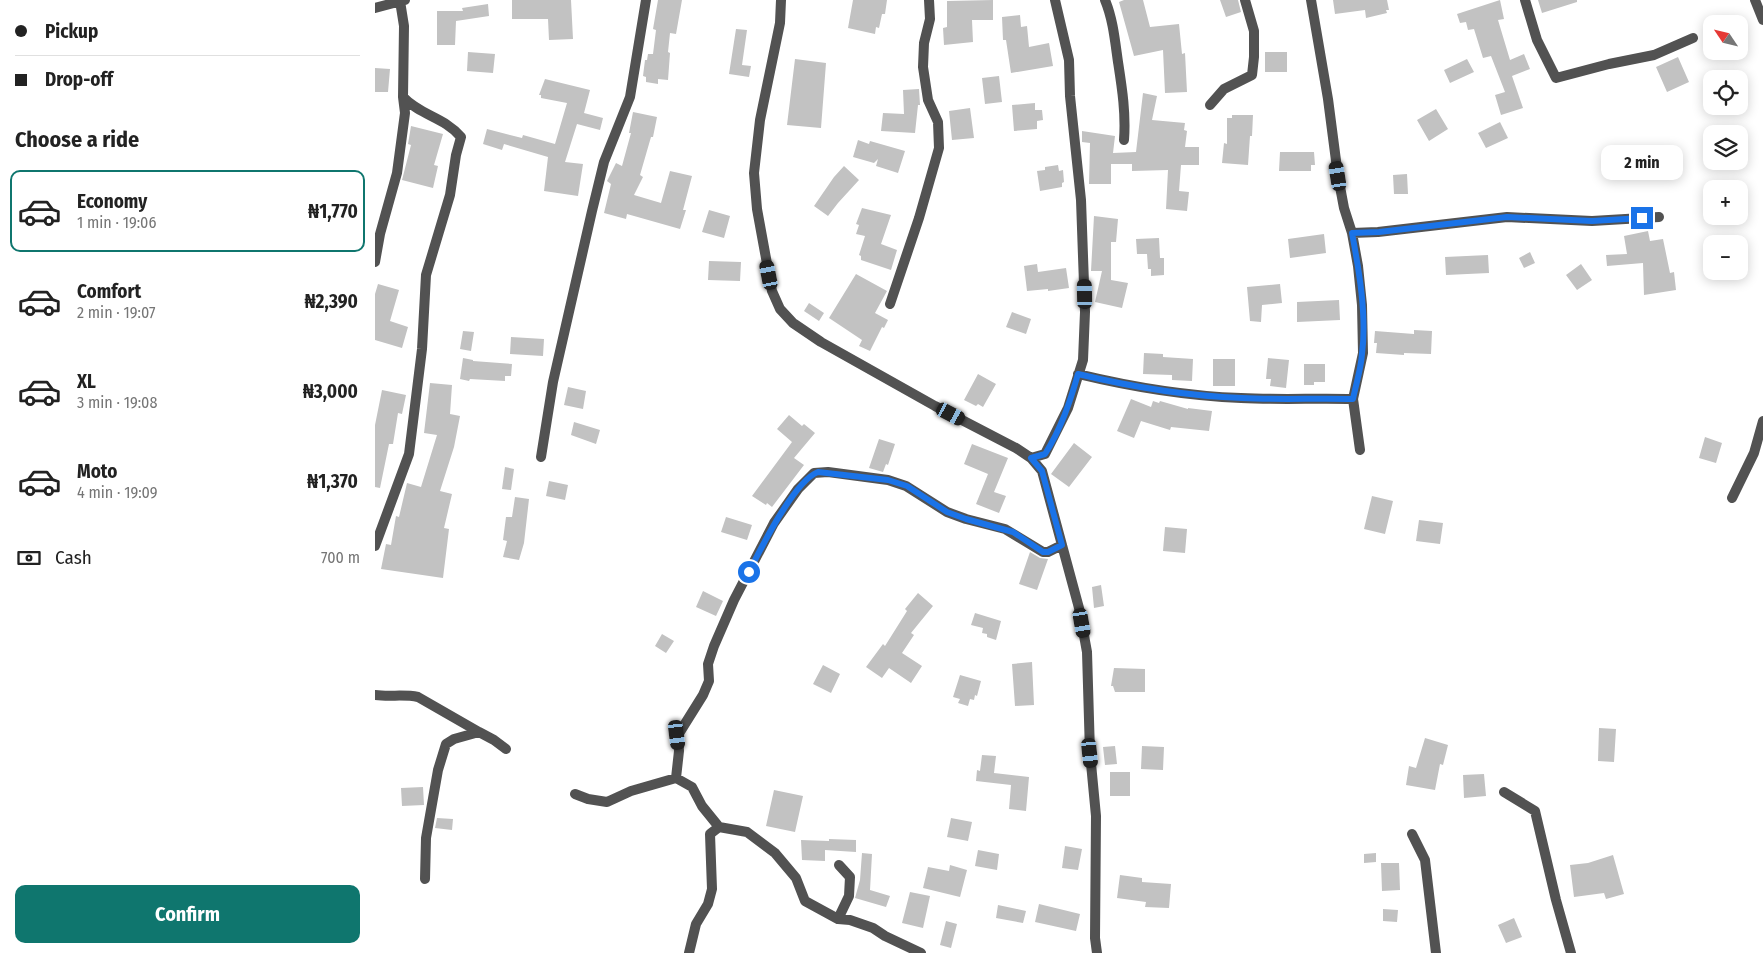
<!DOCTYPE html>
<meta charset="utf-8">
<style>
:root{--surface:#fff;--page:#f6f6f6;--text:#222;--muted:#767676;--line:#e0e0e0;--accent:#0f766e}
body{margin:0;font-family:"Fira Sans Condensed",sans-serif;background:var(--page);color:var(--text);height:100vh;display:flex;flex-direction:column;font-size:19px;white-space:nowrap}
*{box-sizing:border-box;margin:0}
p{font-size:16px;color:var(--muted)}
.icon{flex:none;width:28px;height:28px;fill:none;stroke:currentColor;stroke-width:2;stroke-linecap:round;stroke-linejoin:round}
.map{position:relative;flex:1;overflow:hidden}
.sheet{display:flex;flex-direction:column;background:var(--surface);width:375px}
.sheet>*{flex:none}
.top-card{display:grid;align-content:center;height:110px;padding:0 15px;background:var(--surface)}
.needle{width:32px;rotate:305deg}
.tools{position:absolute;left:1328px;top:15px;display:grid;gap:10px}
.tools a{display:grid;place-items:center;width:45px;height:45px;border-radius:10px;background:var(--surface);box-shadow:0 2px 12px #0003;font-size:25px}
.end{position:absolute;width:22px;height:22px;margin:-11px;border:6px solid #1a73e8;background:#fff;box-shadow:0 0 0 2px #fff}
.from{border-radius:50%}
.bubble{position:absolute;height:35px;border-radius:10px;background:var(--surface);box-shadow:0 2px 12px #0003;font-size:16px;font-weight:700;line-height:35px;text-align:center}
.car{position:absolute;width:15px;height:30px;margin:-15px -8px;border-radius:6px;box-shadow:0 0 4px 1px #0007;background:linear-gradient(#222 24%,#8ab4d8 0 40%,#222 0 76%,#8ab4d8 0 86%,#222 0)}
.top-card b{display:flex;align-items:center;gap:18px;height:48px;font-size:19px}
.top-card b+b{border-top:1px solid var(--line)}
.top-card i{width:12px;height:12px;background:var(--text)}
ul{padding:0;list-style:none}
li{display:flex;align-items:center;gap:15px;height:82px;margin:0 10px 8px;padding:0 5px;border:2px solid transparent;border-radius:10px}
li div{flex:1}
li b{display:block;font-size:19px}
li em{font-style:normal;font-weight:700}
li.selected{border-color:var(--accent)}
li>.icon{width:45px;height:45px;stroke-width:1.5}
h2{padding:0 15px;font-size:22px;line-height:60px}
.pay{display:flex;align-items:center;gap:12px;height:55px;padding:0 15px;font-size:19px}
.pay p{margin-inline-start:auto}
.action{display:flex;gap:10px;margin-top:auto;padding:10px 15px}
.action a{flex:1;height:58px;border-radius:10px;background:var(--accent);color:#fff;font-size:20px;font-weight:700;line-height:58px;text-align:center}
main{display:flex;flex:1;min-height:0}
.map>svg:first-child{display:block}
.building{fill:#c2c2c2}
.lines{fill:none;stroke-linecap:round;stroke-linejoin:round}
.street{stroke:#525252;stroke-width:10}
.route{stroke:#1a73e8;stroke-width:6}
</style>
<main>
<section class="sheet">
<div class="top-card">
<b><i class="from"></i>Pickup</b>
<b><i></i>Drop-off</b>
</div>
<h2>Choose a ride</h2>
<ul>
<li class="selected"><svg class="icon" aria-label="car" viewBox="0 0 24 24"><path d="M5 17H2v-5l4-1 3-4h7l3 4 3 1v5h-3M9 17h6M6 11h13"/><circle cx="7" cy="17" r="2"/><circle cx="17" cy="17" r="2"/></svg><div><b>Economy</b><p>1 min · 19:06</p></div><em>₦1,770</em></li>
<li><svg class="icon" aria-label="car" viewBox="0 0 24 24"><path d="M5 17H2v-5l4-1 3-4h7l3 4 3 1v5h-3M9 17h6M6 11h13"/><circle cx="7" cy="17" r="2"/><circle cx="17" cy="17" r="2"/></svg><div><b>Comfort</b><p>2 min · 19:07</p></div><em>₦2,390</em></li>
<li><svg class="icon" aria-label="car" viewBox="0 0 24 24"><path d="M5 17H2v-5l4-1 3-4h7l3 4 3 1v5h-3M9 17h6M6 11h13"/><circle cx="7" cy="17" r="2"/><circle cx="17" cy="17" r="2"/></svg><div><b>XL</b><p>3 min · 19:08</p></div><em>₦3,000</em></li>
<li><svg class="icon" aria-label="car" viewBox="0 0 24 24"><path d="M5 17H2v-5l4-1 3-4h7l3 4 3 1v5h-3M9 17h6M6 11h13"/><circle cx="7" cy="17" r="2"/><circle cx="17" cy="17" r="2"/></svg><div><b>Moto</b><p>4 min · 19:09</p></div><em>₦1,370</em></li>
</ul>
<div class="pay"><svg class="icon" aria-label="cash" viewBox="0 0 24 24"><path d="M3 7h18v10H3z"/><circle cx="12" cy="12" r="2"/></svg>Cash<p>700 m</p></div>
<div class="action"><a>Confirm</a></div>
</section>
<div class="map">
<svg width="1388" height="953" viewBox="0 0 1388 953">
<rect width="100%" height="100%" fill="#fff"/>
<path class="building" d="M137,0H196L198,39L174,40L173,19H137Z
M283,0H307L301,34L295,33L293,52L295,53L293,80L283,79V84L271,82V77L268,76L270,60H272L273,54H278L281,30L278,29Z
M478,0H512L510,14H507L504,28L501,27L500,34L473,28Z
M618,0V20H597L598,42L569,45L568,28L572,27V1Z
M749,0H768L775,27L804,24L807,54L810,53L812,92L790,93L788,50L759,56L744,2Z
M845,0H863L866,12L851,17Z
M958,0H1012L1014,10H1011L1012,13L991,18L990,10L960,14Z
M1125,0L1129,19L1123,20L1135,60L1149,54L1155,69L1137,76L1148,108L1126,115L1120,95L1130,92L1116,56L1108,58L1099,29L1093,30L1091,22L1085,23L1082,14Z
M1163,0H1202V2L1167,13Z
M113,4L114,16L81,21L80,45H62V11H88L87,8Z
M645,15L646,27L652,26L654,47L674,43L678,66L636,73L631,40H628L627,17Z
M361,29L372,30L367,65L376,66L374,77L354,74Z
M93,52L120,54L118,73L92,71Z
M890,52H912V72H890Z
M1303,57L1314,82L1292,92L1281,67Z
M420,59L451,63L446,128L412,125Z
M1092,59L1099,72L1075,83L1069,70Z
M0,68L15,69L13,92H0Z
M624,76L627,102L610,104L607,78Z
M170,79L215,90L209,113L228,118L225,130L202,124L190,162L208,164L203,196L169,191L173,157L129,144L127,150L108,144L112,129L147,138L148,135L180,144L192,103L166,98V95H164Z
M544,89L545,105H543L540,133L506,131L508,113L529,114L528,90Z
M768,93L782,96L777,120L810,123L809,130L812,131L810,147H824V165H806L804,191L814,192L812,211L791,209L793,170L757,171V164H736V184H714L715,143L707,142V131L740,136L738,153L761,152Z
M660,103V110H667L668,120L662,121V129L639,131L637,105Z
M595,108L599,138L577,140L574,111Z
M1061,109L1073,129L1054,141L1042,120Z
M258,112L282,117L278,137H276L265,175L268,177L259,195L286,203L295,171L317,176L308,210H311L305,229L252,214L251,219L229,213L236,184L232,181L241,163L247,166L256,133H254Z
M857,115H878L877,136H875L873,165L847,163L849,143L852,144V118H857Z
M1125,122L1133,138L1111,148L1103,133Z
M36,126L68,134L59,165L63,166L58,188L27,180L36,145L33,144Z
M483,140L494,144L495,141L530,151L523,173L501,166L503,159L499,163L478,157Z
M905,152H939L940,165H936V171H904Z
M683,165L684,171L688,170L689,182L687,183V187L665,191L662,171L670,170V167Z
M469,166L484,180L463,203L453,216L439,206L459,177Z
M1032,174L1033,194H1019L1018,175Z
M487,208L516,215L506,244L522,250L516,270L486,260V256L484,255L490,236L481,234L484,225L481,224Z
M334,210L355,216L349,238L327,232Z
M719,216L743,219L741,242H736V280L753,283L747,308L720,302L727,271H716Z
M1273,231L1275,241L1288,239L1295,273L1299,272L1301,290L1269,295L1268,263L1232,266L1231,255L1252,254L1249,236Z
M949,234L951,253L915,258L913,239Z
M784,238L785,258H789V275L776,276V269H773L772,254H762L761,239Z
M1155,252L1160,263L1149,268L1144,258Z
M1113,255L1114,273L1071,275L1070,257Z
M334,261L366,262L365,281L333,280Z
M662,264L663,272L691,268L694,288L673,291V289L652,291L649,266Z
M1206,264L1217,280L1202,290L1191,275Z
M481,274L512,291L500,313L513,320L509,328L507,327L495,351L484,346L487,340L454,318Z
M3,284L24,290L15,321L33,327L27,348L0,340V294Z
M905,284L907,303L887,305L886,322L875,321L872,287Z
M964,300L965,320L922,322V302Z
M434,303L449,313L444,321L429,311Z
M637,312L656,319L651,334L631,327Z
M1039,330L1057,331L1056,354L1029,353V355L1001,353L1002,343H999L1000,331L1039,334Z
M88,331L99,332L96,351L85,349Z
M136,337L169,339L168,356L135,354Z
M769,353L788,354V357L818,359L817,381L797,380V375L768,374Z
M88,358L98,360V361L137,364L136,376H130V381L95,379L94,381L85,379Z
M893,358L914,360L911,388L895,386L896,379H891Z
M838,359H860V386H838Z
M929,364H950V382H939V385H929Z
M603,374L621,384L608,407L603,404L601,406L589,400Z
M55,383L77,385L75,414L85,416L79,447L65,491L77,494L69,528L74,529L68,578L6,569L11,544L16,545L21,516L24,517L32,483L46,487L62,435L49,433Z
M193,387L211,391L208,409L189,405Z
M7,390L31,395L27,414L23,413L18,444H14L5,488L0,487V425Z
M756,399L776,407L778,401L784,403L785,401L813,409V408L837,411L834,431L796,427L795,430L766,421L759,438L742,431Z
M414,415L427,426L429,424L440,433L419,458L429,465L397,507L392,503L391,505L377,496L417,442L402,429Z
M199,422L225,430L221,444L196,435Z
M1330,437L1347,443L1341,463L1324,458Z
M504,439L520,444L513,465L511,464L508,472L494,468Z
M699,443L717,457L694,487L676,474Z
M597,444L633,458L619,492L631,496L624,513L601,504L613,474L589,464Z
M130,467L139,469L136,490L127,489Z
M174,481L193,485L190,500L171,496Z
M997,496L1018,501L1010,534L989,529Z
M140,497L154,499L149,543L144,560L128,557L132,541L128,540L131,517H137Z
M351,517L377,525L372,540L346,532Z
M1044,520L1068,523L1065,544L1041,541Z
M790,527L812,529L810,553L788,551Z
M655,552L665,558L673,559L662,590L644,584Z
M726,585L729,606L719,608L717,587Z
M328,591L348,601L341,616L321,607Z
M543,593L558,606L536,633L539,635L527,653L547,666L536,683L514,668L507,678L491,667L508,644L510,646L532,611L530,609Z
M600,613L626,621L621,640L612,637V634L607,633L608,628L596,625Z
M287,634L299,641L291,653L280,646Z
M657,662L659,705L640,706L637,664Z
M448,665L465,674L456,693L438,684Z
M739,668L770,669V692H740L738,686H736Z
M585,675L606,681L602,696L600,695L599,700L595,699L593,706L583,703L585,699L578,697Z
M1224,728L1241,729L1239,762L1223,761Z
M1050,738L1073,745L1068,765L1065,764L1060,790L1031,785L1034,766L1041,768Z
M740,746L742,764L730,765L728,747Z
M767,746L789,747L788,770L766,769Z
M607,755L621,756L619,773L654,777L651,811L634,809L636,785L601,781L602,770L605,771Z
M735,772H755V796H735Z
M1109,774L1111,796L1089,798L1088,775Z
M48,787L49,805L27,806L26,788Z
M399,790L428,796L420,832L391,826Z
M62,818L78,819L77,830L60,828Z
M576,818L597,822L593,841L572,837Z
M454,839L481,840V852L450,850V861L427,860L426,840L454,841Z
M690,846L707,849L703,870L687,868Z
M603,850L624,854L622,870L600,866Z
M487,853L497,854L495,890L515,896L511,907L480,898L485,880Z
M1001,853V862L989,863V854Z
M1238,855L1249,894L1231,899L1229,893L1199,897L1195,865L1213,863Z
M1006,863H1024L1025,890L1007,891Z
M575,865L592,870L585,897L548,888L553,867L574,871Z
M745,875L767,878V882L796,884L794,908L770,907L771,902L742,898Z
M535,892L555,896L548,928L527,923Z
M664,904L705,914L701,931L660,922Z
M623,905L651,911L648,923L621,918Z
M1008,909L1023,910L1022,922L1008,921Z
M1139,918L1147,937L1131,943L1123,925Z
M571,921L582,924L576,948L565,945Z"/>
<g class="lines">
<path class="street" d="M406,0L405,23L385,120L379,173L382,209L397,291L405,309L418,323L446,342L560,406L641,448L656,458L667,471L704,608L712,652L715,753L721,816L720,938L722,953
M730,0C738,19 740,41 743,62C747,88 751,113 749,140
M936,0L953,99L963,176L969,208L977,233L983,266L987,305L988,353L978,399
M1150,0L1162,40L1181,78L1234,64L1279,55L1318,38
M1380,0L1388,20
M0,8L30,0
M835,105L849,89L877,75L879,57V31L870,0
M977,233L1003,232L1132,217L1217,221L1284,217
M0,262L5,234L22,173L30,113L28,97L29,26L25,1
M515,304L544,218L564,148L563,122L553,100L548,67L549,43L555,19L554,0
M703,374C757,387 811,396 866,398C904,400 941,398 978,399L985,450
M166,457L178,382L217,211L229,162L255,97L271,0
M656,458L670,454L693,408L708,360L710,312L706,200L695,96L694,60L680,0
M1357,498L1379,453L1388,421
M0,546L34,454L47,349L51,275L75,195L81,155L86,137C69,117 46,116 28,97
M0,695C15,697 29,694 43,697L104,732
M301,778L304,751L303,735L328,695L334,681L333,664L339,646L359,600L399,523L423,489L439,473L453,472L513,480L531,486L572,512L591,519L630,529L668,552H673L687,545
M1129,792L1160,811L1181,900L1196,953
M200,794L213,799L232,802L256,791L301,778L317,787L327,806L344,827L335,834L337,889L333,904L321,924L314,953
M344,827L372,832L400,853L421,878L430,901L463,919L475,920L498,928L510,936L546,953
M1037,834L1050,860L1061,953
M50,879L51,838L63,770L71,744L79,739L104,732L119,740L131,749
M463,919L474,896L475,877L464,865"/>
</g>
<g class="lines">
<path class="route" d="M374,572C386,548 419,481 443,472L513,480L532,486L572,512L591,519L638,532L668,552H673L687,545L667,471L656,458L670,454C686,429 695,402 703,374C757,387 811,396 867,398C904,400 941,398 978,399C981,384 986,369 987,354C992,316 984,270 977,233L1004,232L1132,217L1217,221L1267,218"/>
</g>
</svg>
<div class="tools">
<a><svg class="needle" viewBox="-14 -14 28 28"><path d="M0-13l5 13h-10z" fill="#e53935"/><path d="M0 13l5-13h-10z" fill="#767676"/></svg></a>
<a><svg class="icon" aria-label="locate" viewBox="0 0 24 24"><circle cx="12" cy="12" r="6"/><path d="M12 2v4M12 18v4M2 12h4M18 12h4"/></svg></a>
<a><svg class="icon" aria-label="layers" viewBox="0 0 24 24"><path d="M12 4l9 5-9 5-9-5zM3 14l9 5 9-5"/></svg></a>
<a>+</a>
<a>−</a>
</div>
<i class="end from" style="left:374px;top:572px"></i>
<i class="end" style="left:1267px;top:218px"></i>
<div class="bubble" style="left:1226px;top:145px;width:82px">2 min</div>
<i class="car" style="left:963px;top:176px;rotate:351deg"></i>
<i class="car" style="left:394px;top:275px;rotate:349deg"></i>
<i class="car" style="left:710px;top:294px;rotate:359deg"></i>
<i class="car" style="left:576px;top:414px;rotate:118deg"></i>
<i class="car" style="left:707px;top:623px;rotate:170deg"></i>
<i class="car" style="left:302px;top:735px;rotate:173deg"></i>
<i class="car" style="left:715px;top:753px;rotate:174deg"></i>
</div>
</main>
